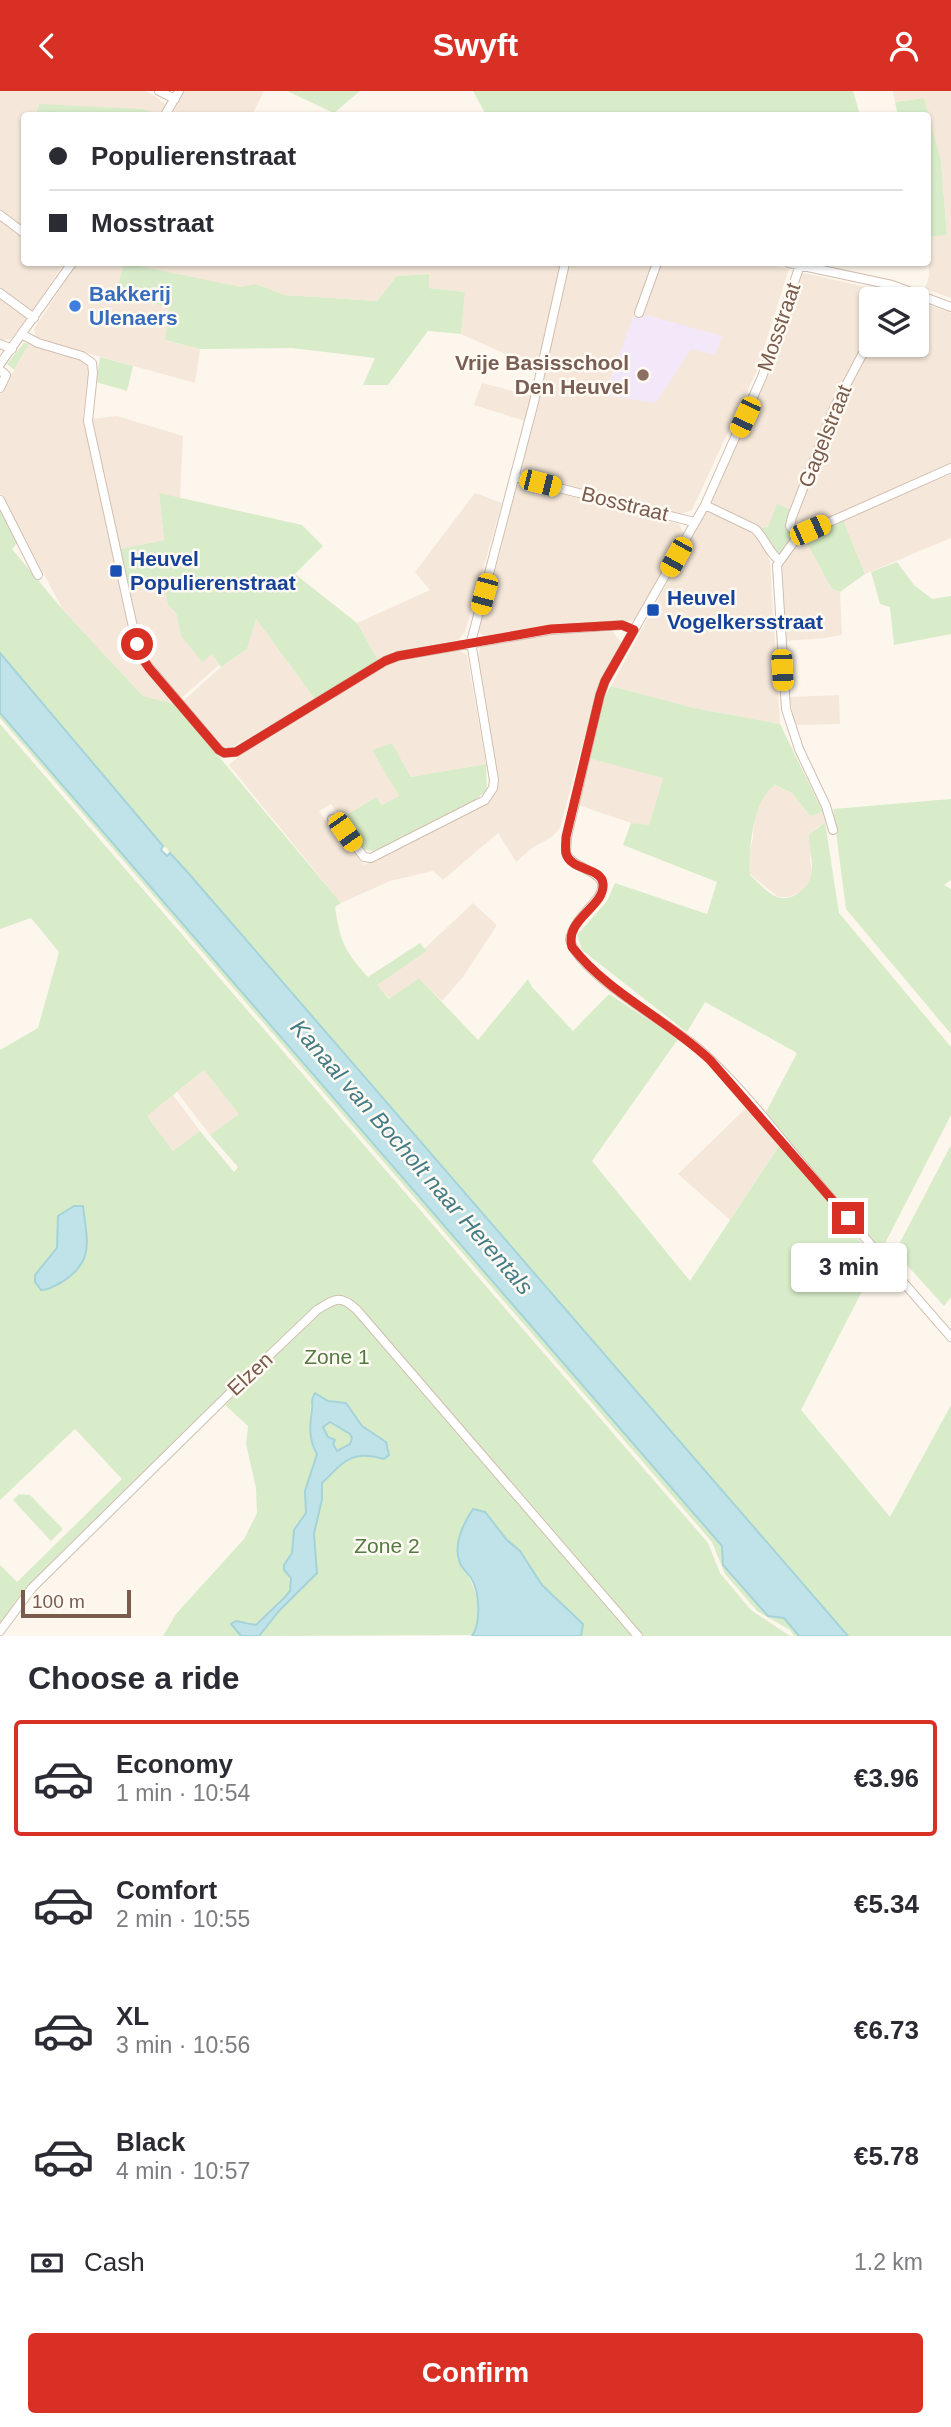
<!DOCTYPE html>
<meta charset="utf-8">
<style>
:root{--surface:#fff;--page:#f7f7f7;--text:#2b2b33;--muted:#7c7c81;--line:#e1e1e2;--accent:#d93025}
body{margin:0;font-family:Arial,sans-serif;background:var(--page);color:var(--text);height:100vh;display:flex;flex-direction:column;font-size:26px;white-space:nowrap}
*{box-sizing:border-box;margin:0}
p{font-size:23px;color:var(--muted)}
.icon{flex:none;width:38px;height:38px;fill:none;stroke:currentColor;stroke-width:2;stroke-linecap:round;stroke-linejoin:round}
.map{position:relative;height:1545px;overflow:hidden}
.drawer{display:flex;flex-direction:column;background:var(--surface);flex:1}
.drawer>*{flex:none}
.banner{position:absolute;left:21px;top:21px;width:910px;height:154px;border-radius:7px;box-shadow:0 2px 5px #0004;display:grid;align-content:center;height:154px;padding:0 28px;background:var(--surface)}
.buttons{position:absolute;left:859px;top:196px;display:grid;gap:14px}
.buttons a{display:grid;place-items:center;width:70px;height:70px;border-radius:7px;background:var(--surface);box-shadow:0 2px 5px #0004;font-size:35px}
.scale{position:absolute;left:21px;bottom:18px;width:110px;box-sizing:border-box;padding-left:7px;border:4px solid #7a5c4d;border-top:0;font-size:19px;line-height:24px;white-space:nowrap;color:#7a5c4d;-webkit-text-stroke:5px #fffaf3;paint-order:stroke}
.end{position:absolute;width:32px;height:32px;margin:-16px;border:9px solid #d93025;background:#fff;box-shadow:0 0 0 4px #fff}
.from{border-radius:50%}
.bubble{position:absolute;height:49px;border-radius:7px;background:var(--surface);box-shadow:0 2px 5px #0004;font-size:23px;font-weight:600;line-height:49px;text-align:center}
.car{position:absolute;width:21px;height:42px;margin:-21px -10px;border-radius:9px;box-shadow:0 0 5px 2px #0007;background:linear-gradient(#f5c518 24%,#345 0 40%,#f5c518 0 76%,#345 0 86%,#f5c518 0)}
.banner b{display:flex;align-items:center;gap:24px;height:66px;font-size:26px}
.banner b+b{border-top:2px solid var(--line)}
.banner i{width:18px;height:18px;background:var(--text)}
ul{padding:0;list-style:none}
li{display:flex;align-items:center;gap:21px;height:116px;margin:0 14px 10px;padding:0 14px;border:4px solid transparent;border-radius:7px}
li div{flex:1}
li b{display:block;font-size:26px}
li em{font-style:normal;font-weight:600}
li.active{border-color:var(--accent)}
li>.icon{width:63px;height:63px;stroke-width:1.5}
h2{padding:0 28px;font-size:32px;line-height:84px}
.pay{display:flex;align-items:center;gap:18px;height:77px;padding:0 28px;font-size:26px}
.pay p{margin-inline-start:auto}
.cta{display:flex;gap:14px;margin-top:auto;padding:14px 28px}
.cta a{flex:1;height:80px;border-radius:7px;background:var(--accent);color:#fff;font-size:28px;font-weight:600;line-height:80px;text-align:center}
header{display:flex;justify-content:space-between;align-items:center;height:91px;padding:0 28px;background:var(--accent);color:#fff;font-size:32px;font-weight:600}
.map>svg:first-child{display:block}
.residential{fill:#f5e8da}
.education{fill:#f3e8fa}
.green{fill:#d8ecc9;fill-rule:evenodd}
.water{fill:#bfe3e8;stroke:#a5d3da;stroke-width:2;fill-rule:evenodd}
.lines{fill:none;stroke-linecap:round;stroke-linejoin:round}
.minor-casing{stroke:#d1beb0;stroke-width:10}
.minor{stroke:#fff;stroke-width:8}
.route{stroke:#d93025;stroke-width:9}
.shop-dot{fill:#3f7fe0;stroke:#fffaf3;stroke-width:2.5}
.education-dot{fill:#8d6e63;stroke:#fffaf3;stroke-width:2.5}
.transit-dot{fill:#1a4fb4;stroke:#fffaf3;stroke-width:2.5}
.labels{text-anchor:middle;stroke-width:5;stroke-linejoin:round;paint-order:stroke}
.shop-label{font-size:21px;font-weight:bold;fill:#366cbe;stroke:#fffaf3;text-anchor:start}
.street-label{font-size:21px;fill:#7a5c4d;stroke:#fffaf3}
.education-label{font-size:21px;font-weight:bold;fill:#785e54;stroke:#fffaf3;text-anchor:end}
.transit-label{font-size:21px;font-weight:bold;fill:#164399;stroke:#fffaf3;text-anchor:start}
.park-label{font-size:21px;fill:#537a41;stroke:#fffaf3}
.water-label{font-size:23px;font-style:italic;fill:#437c86;stroke:#fffaf3}
</style>
<header><svg class="icon" aria-label="back" viewBox="0 0 24 24"><path d="M15 5l-7 7 7 7"/></svg>Swyft<svg class="icon" aria-label="person" viewBox="0 0 24 24"><circle cx="12" cy="8" r="4"/><path d="M4 21q1-7 8-7t8 7"/></svg></header>
<div class="map">
<svg width="951" height="1545" viewBox="0 0 951 1545">
<rect width="100%" height="100%" fill="#fdf6ec"/>
<path class="residential" d="M0,0H145L152,3L166,14L160,24H24V137L0,119Z
M184,0H264L252,24H170Z
M893,0H951V207L925,198L929,185L928,146L947,143L941,70L923,7L895,11Z
M0,128L24,146V172H60L62,175L25,231L11,248L0,249Z
M77,172H562L539,278L461,243L465,201L429,197V183L397,185L377,210L285,204L256,193L169,216L165,249L200,258L195,292L36,248L34,238Z
M568,172H758L789,178L757,279L692,419L681,423L523,383L521,378L538,315Z
M804,182L884,200L885,206V208H872L871,237L843,291L791,419L768,436L760,438L715,416L710,407L799,184Z
M917,210L951,222V375L803,440H798L793,435V431L837,319L872,254H917Z
M29,253L84,269L87,274L89,281L83,325L132,553L136,562L175,613L143,605L63,519L0,402V304Z
M482,292L533,305L525,330L474,314Z
M117,325L183,345L180,407L159,403L164,449L120,458L91,328Z
M951,383V447L865,483L843,429Z
M523,393L679,433L683,441L635,530L549,535L484,545L479,541L478,537L517,395Z
M475,402L502,412L465,541L458,549L393,561L378,569L357,532L430,499L415,481Z
M708,421L753,440L759,445L770,470L780,633L694,617L611,595L705,422Z
M804,447L832,498L840,501L842,544L825,547L785,550L780,483L782,473Z
M163,488L168,514L176,522L181,545L202,570L212,563L219,574L181,607L143,560L128,497Z
M256,528L315,608L231,657H226L221,655L181,612L221,576L247,558Z
M612,540L622,552L596,604L560,737L552,746L532,757L516,771L498,742L443,789L433,780L390,790L341,812L229,674L248,657L393,570L457,558L467,564L486,673L411,686L392,652L373,659L399,705L382,714L376,706L341,727L331,713L319,720L332,739L342,743L364,774L480,715L489,710L495,702L496,698L494,666L478,568L480,556L490,553L554,544Z
M839,604L840,633L794,634L790,606Z
M588,667L663,686L649,735L631,732L578,714Z
M774,694L792,702L810,725L823,721L825,731L816,737L810,768L812,781L808,794L801,801L789,806H778L750,783L748,767L753,747L754,726L766,700Z
M473,812L497,834L463,886L442,910L419,887L390,908L376,894L427,860L425,857Z
M204,979L240,1023L210,1044L177,1001Z
M173,1004L200,1040L173,1060L147,1025Z
M748,1015L780,1053L730,1129L678,1083Z"/>
<path class="education" d="M635,221L722,245L715,264L691,258L656,312L604,304Z"/>
<path class="green" d="M287,0H360L334,22Z
M473,0H853L860,24H486Z
M924,7L941,70L947,144L928,146V24H898L895,11Z
M39,13L144,18L157,24H36Z
M124,172L241,196L256,193L285,204L377,210L397,185L429,183V197L465,201L461,243L428,240L388,294H363L375,267L292,257L200,258L165,249L169,216L116,204Z
M24,252L29,253L14,279L7,273Z
M100,266L133,275L127,300L96,291Z
M159,402L302,434L323,455L295,483L357,532L378,569L315,608L256,528L247,558L221,576L212,563L202,571L181,545L176,522L168,514L163,489L128,497L120,458L164,449Z
M777,413L791,419L786,434L792,447L781,464L776,463L761,437L768,436Z
M0,416L19,450L12,458L63,519L143,605L175,613L341,812L335,816C340,850 345,861 368,886L420,852L427,860L377,894L389,908L419,887L478,949L528,888L532,896L573,940L609,903L678,948L592,1070L690,1190L780,1053L877,1171L801,1319L890,1426L951,1314V1545H848L190,784L170,763L167,757L163,756L0,562Z
M843,429L865,483L840,501L832,498L804,447Z
M897,471L914,494L932,508L951,505V543L894,554L890,516L880,513L871,481Z
M611,595L694,617L780,633L823,721L810,725L792,702L775,694C753,708 748,760 750,784C758,791 767,802 777,806C792,811 808,798 811,784C814,772 809,756 809,744L825,731L839,822L951,956V1024L881,1160L766,1021L797,962L705,911L687,941L684,939L582,859L577,844L607,810L615,792L707,823L717,791L623,754L631,732L649,734L663,687L588,667L602,609Z
M0,622L722,1455L724,1474L784,1527L799,1545H794L790,1539L757,1520L725,1483L712,1451L0,627Z
M0,633L708,1452L720,1482L751,1519L790,1545H643L349,1206C336,1203 330,1204 319,1212L206,1319L23,1500L0,1533V1474L17,1491L122,1388L75,1338L0,1409V959L38,937L59,861L31,827L0,838ZM204,979L239,1023L210,1044L238,1076L234,1081L200,1040L173,1060L147,1025Z
M392,652L411,686L486,673L487,699L475,709L379,758C360,767 350,741 341,727L376,706L382,714L399,705L372,659Z
M951,708V789L944,794L951,798V943L846,818L833,718Z
M951,1054V1206L944,1215L895,1161Z
M333,1212H344L353,1221L633,1545H581L583,1533L542,1494L520,1460L507,1449L485,1421L461,1475C477,1495 483,1519 473,1544L259,1545L279,1520L317,1482L314,1443L322,1408V1392C344,1371 351,1358 384,1368L389,1364L388,1355L362,1335L346,1313L322,1308L311,1313L310,1324L317,1363L305,1400L306,1422L294,1438L292,1462L284,1474L291,1487L290,1500L255,1534L248,1531L233,1536L241,1545H163L176,1523L244,1448L257,1422L256,1397L246,1353L248,1335L225,1314L321,1221Z
M331,1330L350,1343L352,1347L350,1353L337,1360L323,1336Z
M19,1403L30,1404L63,1438L51,1450L13,1409Z"/>
<path class="water" d="M0,562L163,755L161,759L167,765L170,762L190,784L848,1545H799L784,1527L768,1525L723,1474L722,1455L0,622Z
M74,1115H83C87,1150 95,1170 62,1191C54,1195 50,1199 41,1199L35,1191V1184L57,1157L58,1125Z
M315,1302L328,1310L346,1312L362,1335L386,1351L389,1364L384,1368C351,1358 344,1371 322,1392V1408L314,1443L317,1482L279,1520L259,1545H241L231,1533L236,1530L256,1534L285,1506L290,1500L291,1487L284,1479V1474L292,1462L294,1439L306,1422L305,1400L317,1363C308,1348 310,1334 312,1318C313,1311 310,1309 315,1302ZM330,1331L350,1343L352,1347L350,1353L337,1360L333,1353L335,1349L328,1346L323,1336Z
M473,1418L485,1421L507,1449L520,1460L542,1494L583,1533L581,1545H472C481,1532 480,1501 471,1487C468,1483 464,1479 461,1474C452,1456 463,1433 473,1418Z"/>
<g class="lines">
<g class="minor-casing">
<path id="minor" d="M159,0L175,8
M165,24L179,0
M0,124L24,142
M789,172L892,194L951,216
M800,174L762,286L705,414L605,590L600,604L567,746L566,762C575,782 617,779 597,808C587,821 572,833 570,849C580,884 670,933 699,958C738,992 772,1037 805,1076C853,1134 902,1190 951,1246
M0,202L34,227
M888,208L892,194
M639,222L657,172
M23,244L38,252L82,265L92,272L93,282L88,330L138,559L144,570L219,659L224,662L236,661L385,570L398,565L551,539L622,534L634,539
M0,253L12,258
M0,273L72,172
M0,279L6,284L0,297
M515,386L694,431
M0,409L38,484
M705,414L755,438C765,447 768,461 779,469
M798,445L790,435L792,426L834,317L872,245
M332,728L345,741L364,766L371,767L485,709L493,697L494,689L471,551L534,311L565,172
M833,739L826,715L799,658L786,618L777,474L798,445L951,377
M0,1540L32,1497L232,1300L317,1219C335,1208 340,1203 357,1219L638,1545"/>
</g>
<use href="#minor" class="minor"/>
</g>
<g class="lines">
<path class="route" d="M137,553L141,565L149,577L219,659L224,662L236,661L385,570L398,565L551,538L622,534L634,539L605,590L600,604L566,746C566,751 565,757 566,762C570,780 602,776 603,793C605,816 564,828 572,856C610,904 667,928 710,969L848,1127"/>
</g>
<circle class="shop-dot" cx="75" cy="215" r="7"/>
<circle class="education-dot" cx="643" cy="284" r="7"/>
<g class="transit-dot">
<rect x="109" y="473" width="14" height="14" rx="3.5"/>
<rect x="646" y="512" width="14" height="14" rx="3.5"/>
</g>
<g class="labels">
<g class="shop-label">
<text x="89" y="210">Bakkerij<tspan x="89" dy="24">Ulenaers</tspan></text>
</g>
<g class="street-label">
<text transform="translate(779 236) rotate(-71)" y="7">Mosstraat</text>
<text transform="translate(825 345) rotate(-68)" y="7">Gagelstraat</text>
<text transform="translate(625 413) rotate(14)" y="7">Bosstraat</text>
<text transform="translate(250 1283) rotate(-43)" y="7">Elzen</text>
</g>
<g class="education-label">
<text x="629" y="279">Vrije Basisschool<tspan x="629" dy="24">Den Heuvel</tspan></text>
</g>
<g class="transit-label">
<text x="130" y="475">Heuvel<tspan x="130" dy="24">Populierenstraat</tspan></text>
<text x="667" y="514">Heuvel<tspan x="667" dy="24">Vogelkersstraat</tspan></text>
</g>
<g class="park-label">
<text x="337" y="1273">Zone 1</text>
<text x="387" y="1462">Zone 2</text>
</g>
<g class="water-label">
<text transform="translate(412 1066) rotate(49)" y="8">Kanaal van Bocholt naar Herentals</text>
</g>
</g>
</svg>
<div class="buttons">
<a><svg class="icon" aria-label="layers" viewBox="0 0 24 24"><path d="M12 4l9 5-9 5-9-5zM3 14l9 5 9-5"/></svg></a>
</div>
<div class="scale">100 m</div>
<i class="end from" style="left:137px;top:553px"></i>
<i class="end" style="left:848px;top:1127px"></i>
<div class="bubble" style="left:791px;top:1152px;width:116px">3 min</div>
<i class="car" style="left:745px;top:326px;rotate:205deg"></i>
<i class="car" style="left:540px;top:392px;rotate:104deg"></i>
<i class="car" style="left:810px;top:439px;rotate:66deg"></i>
<i class="car" style="left:676px;top:466px;rotate:209deg"></i>
<i class="car" style="left:484px;top:503px;rotate:195deg"></i>
<i class="car" style="left:782px;top:579px;rotate:177deg"></i>
<i class="car" style="left:345px;top:741px;rotate:145deg"></i>
<div class="banner">
<b><i class="from"></i>Populierenstraat</b>
<b><i></i>Mosstraat</b>
</div>
</div>
<section class="drawer">
<h2>Choose a ride</h2>
<ul>
<li class="active"><svg class="icon" aria-label="car" viewBox="0 0 24 24"><path d="M5 17H2v-5l4-1 3-4h7l3 4 3 1v5h-3M9 17h6M6 11h13"/><circle cx="7" cy="17" r="2"/><circle cx="17" cy="17" r="2"/></svg><div><b>Economy</b><p>1 min · 10:54</p></div><em>€3.96</em></li>
<li><svg class="icon" aria-label="car" viewBox="0 0 24 24"><path d="M5 17H2v-5l4-1 3-4h7l3 4 3 1v5h-3M9 17h6M6 11h13"/><circle cx="7" cy="17" r="2"/><circle cx="17" cy="17" r="2"/></svg><div><b>Comfort</b><p>2 min · 10:55</p></div><em>€5.34</em></li>
<li><svg class="icon" aria-label="car" viewBox="0 0 24 24"><path d="M5 17H2v-5l4-1 3-4h7l3 4 3 1v5h-3M9 17h6M6 11h13"/><circle cx="7" cy="17" r="2"/><circle cx="17" cy="17" r="2"/></svg><div><b>XL</b><p>3 min · 10:56</p></div><em>€6.73</em></li>
<li><svg class="icon" aria-label="car" viewBox="0 0 24 24"><path d="M5 17H2v-5l4-1 3-4h7l3 4 3 1v5h-3M9 17h6M6 11h13"/><circle cx="7" cy="17" r="2"/><circle cx="17" cy="17" r="2"/></svg><div><b>Black</b><p>4 min · 10:57</p></div><em>€5.78</em></li>
</ul>
<div class="pay"><svg class="icon" aria-label="cash" viewBox="0 0 24 24"><path d="M3 7h18v10H3z"/><circle cx="12" cy="12" r="2"/></svg>Cash<p>1.2 km</p></div>
<div class="cta"><a>Confirm</a></div>
</section>
